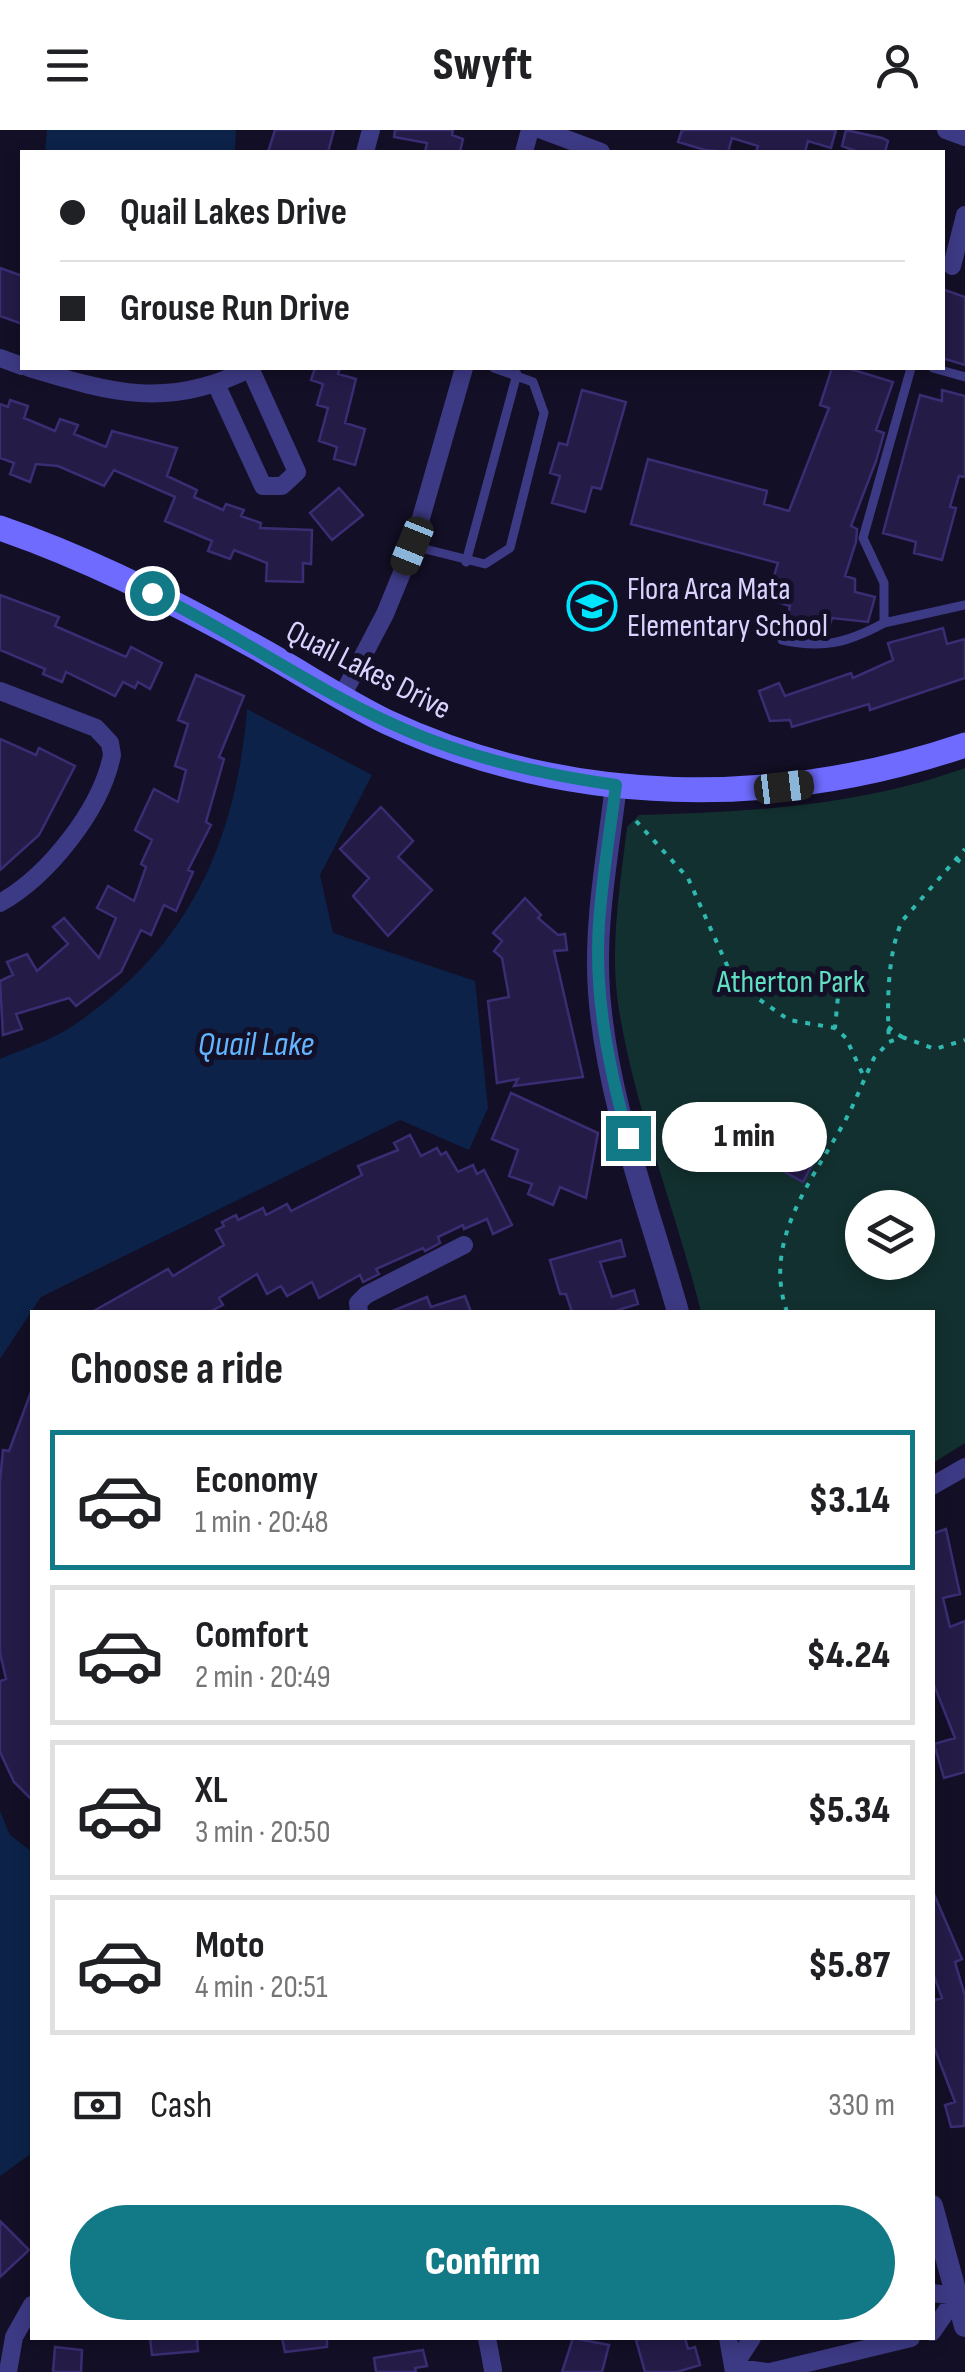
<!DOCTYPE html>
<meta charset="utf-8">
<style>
:root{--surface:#fff;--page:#f2f2f2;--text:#202124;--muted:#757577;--line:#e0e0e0;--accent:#127987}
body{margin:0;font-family:"Sofia Sans Condensed",sans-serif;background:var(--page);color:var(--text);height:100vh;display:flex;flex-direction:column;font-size:38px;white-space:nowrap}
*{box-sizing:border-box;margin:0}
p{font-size:32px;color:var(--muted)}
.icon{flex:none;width:55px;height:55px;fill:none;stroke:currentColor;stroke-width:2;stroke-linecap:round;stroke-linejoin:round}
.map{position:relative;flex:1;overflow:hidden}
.details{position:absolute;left:30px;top:1180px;width:905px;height:1030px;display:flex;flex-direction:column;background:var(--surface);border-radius:0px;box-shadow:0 5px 15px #0003}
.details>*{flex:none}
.guide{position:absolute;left:20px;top:20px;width:925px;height:220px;border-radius:0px;box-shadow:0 5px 15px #0003;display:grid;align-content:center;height:220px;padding:0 40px;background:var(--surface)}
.buttons{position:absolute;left:845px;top:1060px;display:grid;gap:20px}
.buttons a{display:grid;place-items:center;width:90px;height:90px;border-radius:50%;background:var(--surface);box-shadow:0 5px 15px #0003;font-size:50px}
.end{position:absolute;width:45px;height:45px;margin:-22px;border:12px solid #127987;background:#fff;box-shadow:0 0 0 5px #fff}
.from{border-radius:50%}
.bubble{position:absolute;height:70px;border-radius:35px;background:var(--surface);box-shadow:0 5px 15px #0003;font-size:32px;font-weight:800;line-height:70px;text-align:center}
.car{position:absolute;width:30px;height:60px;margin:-30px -15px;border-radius:12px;box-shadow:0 0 8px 2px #0007;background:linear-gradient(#222 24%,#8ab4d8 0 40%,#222 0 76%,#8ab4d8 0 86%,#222 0)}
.guide b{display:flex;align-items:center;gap:35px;height:95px;font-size:38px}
.guide b+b{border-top:2px solid var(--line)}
.guide i{width:25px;height:25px;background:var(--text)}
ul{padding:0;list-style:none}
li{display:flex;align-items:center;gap:30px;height:140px;margin:0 20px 15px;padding:0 20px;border:5px solid var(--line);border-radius:0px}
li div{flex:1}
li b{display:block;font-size:38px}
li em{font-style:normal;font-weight:800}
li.current{border-color:var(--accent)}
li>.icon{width:90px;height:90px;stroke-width:1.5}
h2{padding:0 40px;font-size:45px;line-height:120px}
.pay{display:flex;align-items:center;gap:25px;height:110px;padding:0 40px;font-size:38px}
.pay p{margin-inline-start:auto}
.primary-button{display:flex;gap:20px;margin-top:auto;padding:20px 40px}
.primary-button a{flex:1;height:115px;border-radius:60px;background:var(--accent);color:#fff;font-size:40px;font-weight:800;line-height:115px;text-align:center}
header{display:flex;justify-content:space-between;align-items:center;height:130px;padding:0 40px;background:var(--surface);font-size:45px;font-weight:800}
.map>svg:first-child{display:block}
.green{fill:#12302f;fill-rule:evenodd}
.water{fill:#0c2248}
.building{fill:#241b47;stroke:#3b2d73;stroke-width:2.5}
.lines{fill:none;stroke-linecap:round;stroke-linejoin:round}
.path{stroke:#2fb8b0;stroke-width:4;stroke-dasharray:5 8;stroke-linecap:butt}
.service{stroke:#3d3a85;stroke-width:9}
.minor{stroke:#3d3a85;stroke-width:18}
.tertiary{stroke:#3d3a85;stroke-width:22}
.secondary{stroke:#6f6bff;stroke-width:25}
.route{stroke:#127987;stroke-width:12}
.labels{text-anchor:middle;stroke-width:10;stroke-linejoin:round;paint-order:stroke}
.poi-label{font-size:32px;fill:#d9d4ff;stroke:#130f26;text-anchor:start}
.street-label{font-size:32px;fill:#d9d4ff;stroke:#130f26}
.park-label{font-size:32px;fill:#5fe0c0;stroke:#130f26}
.water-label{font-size:35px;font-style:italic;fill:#62b6ff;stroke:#130f26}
</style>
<header><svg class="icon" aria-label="menu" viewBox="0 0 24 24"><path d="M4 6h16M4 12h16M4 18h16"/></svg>Swyft<svg class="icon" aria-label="person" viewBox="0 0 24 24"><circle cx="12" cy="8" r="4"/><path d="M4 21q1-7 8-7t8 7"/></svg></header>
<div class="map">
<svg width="965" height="2242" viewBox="0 0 965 2242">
<rect width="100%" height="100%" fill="#130f26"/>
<path class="green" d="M965,638V1313L933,1333L932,1182H701C676,1081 636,983 619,880C609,820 620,757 627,697L639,685C750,682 859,676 965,638ZM862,1078H918V1132H862Z"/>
<path class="water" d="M47,0H236L235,22H45Z
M247,579L372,645L320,745L333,803L475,851L488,978L469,1020L400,990L41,1167L0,1229V929C23,919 50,911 71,897C186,821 236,715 247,579Z
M0,1681L10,1705L32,1722V2023L0,2046Z"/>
<path class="building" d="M275,0H334L328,22H268Z
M395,0H453L452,5L463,9L460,22H425L427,13L394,7Z
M682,0H836L831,18L808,11L805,22H756L758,16L732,8L728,22L705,20L678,12Z
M846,0L882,8L888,11L885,22H858L842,16Z
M0,138L22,146V194L0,186Z
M942,159L965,167V235L942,228Z
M315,238H340L338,244L356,249L345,293L365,299L355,335L334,329L337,317L319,311L328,278L317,275L323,254L311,250Z
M832,238H847L893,252L876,300L884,303L876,331L851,396L857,399L856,412L845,446L855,449V462L875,467L868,492L832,488L827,505L812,506L784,498L790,476L771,470L769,462L778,433L631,394L648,329L767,361L764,374L789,381L829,278L820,275Z
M582,260L626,272L601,359L592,357L585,382L552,373L560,346L550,343L559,313L567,315Z
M942,260L965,266V347L959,346L950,377L956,378L942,430L914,423L916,412L883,403L920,265L942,271Z
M10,270L28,276L24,288L55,301L60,289L78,295L74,304L106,317L112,301L177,318L167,346L197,360L194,367L223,380L226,374L244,380L241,386L261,393L260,398L312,400L311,434L303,433V452L266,451L267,433L234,420L230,429L208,421L212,411L165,391L175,367L114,340L104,356L58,336L36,334L30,352L10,344L14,333L0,328V274L8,277Z
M339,358L363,385L332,410L310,383Z
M0,465L59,487L55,496L126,527L131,517L162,533L150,559L138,552L135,558L123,552L115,566L66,542L62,552L43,544L45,539L0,520Z
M943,498L947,514L965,509V548L870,580L869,574L792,597L790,590L770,591L759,561L779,553L785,566L851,543L853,548L893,530L888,513Z
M196,545L244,566L219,627L224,629L206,692L211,695L188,740L193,742L176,781L164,775L151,805L141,800L121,842L76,876L69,868L16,884L22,899L3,905L0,851L13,845L7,832L27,824L37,841L68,814L53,797L64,788L99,828L116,788L97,778L108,756L134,771L146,737L141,734L152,710L135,700L154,659L178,672L186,640L175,636L188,594L178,590Z
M0,609L36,625L39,618L75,636L39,705L0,740Z
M381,677L413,711L398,727L432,760L388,806L353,766L369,748L340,719Z
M525,768L541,785L538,788L558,805L565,804L567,820L554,821L583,947L514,956L518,949L497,953L488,871L509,867L502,828L494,821L502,811L493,803Z
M511,963L598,1003L586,1068L560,1057L553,1075L528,1064L532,1054L509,1046L518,1020L492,1009Z
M410,1005L421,1026L437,1018L441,1025L446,1022L458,1042L473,1035L477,1044L484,1040L512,1095L493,1104L487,1089L464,1099L463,1095L438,1107L440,1113L425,1121L423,1118L376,1139L379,1144L363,1152L360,1145L319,1168L312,1152L287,1166L281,1156L267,1164L257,1144L219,1168L223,1175L209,1182H92L168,1139L173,1146L224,1115L216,1100L224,1096L222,1092L236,1085L238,1090L263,1078L266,1085L287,1074L291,1081L362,1045L358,1036L398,1020L394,1013Z
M793,1022L813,1033L803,1052L783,1041Z
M621,1110L625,1126L600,1132L612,1167L634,1160L638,1174L612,1182H572L566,1164H560L550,1130Z
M465,1166L471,1182H390L427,1167L431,1177Z
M31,1262H32V1670L14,1652L0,1622V1551L6,1549L0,1523V1352L3,1320L9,1321Z
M946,1399L960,1464L943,1468L950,1497L965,1491V1642L944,1648L934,1614L955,1608L932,1550V1404Z
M934,1764L962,1829L955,1832L965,1866L964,1996L951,1997L945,1975L955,1972L932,1912V1871L942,1868L932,1840Z
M0,2091L29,2120L0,2147Z
M150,2208H197L198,2221L152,2225Z
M282,2208H327V2217L285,2222Z
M573,2208L609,2215L602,2242H562Z
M643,2208H685L688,2219L695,2217L700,2235L677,2242H645L636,2210Z
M55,2217L82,2220L81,2242H53Z
M423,2220L427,2236L415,2238L416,2242H376L374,2228Z"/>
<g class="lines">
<path class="path" d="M636,691L688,748L730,842L750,863L789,890L835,898
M956,729L965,735
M859,838L851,857L838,866L835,898L846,908L864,947
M888,897L902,907L889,912C887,875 887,825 902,791L965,719
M902,907L935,919L965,910
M787,1182C763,1113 808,1056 841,998C854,976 863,951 874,928L889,912"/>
<path class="service" d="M911,238L863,408L884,453V493L965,475
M933,238L965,247
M413,416L485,434L510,418L544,283L533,252L494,238
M466,432L517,244
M782,510C823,519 847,513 884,493"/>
<path class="minor" d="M542,0L601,22
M946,0L965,7
M365,22L371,0
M524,22L530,0
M952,136L965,85
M0,228L22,236
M29,238C112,263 169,280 251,238
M216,254L263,356H282L297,342L250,238
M0,561L96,598L110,613L112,625C101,680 48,746 0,773
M341,568L385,484L413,416L464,238
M359,1182L358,1173L366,1165L464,1115
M932,1356L965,1337
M932,2163L957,2166L932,2202
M487,2208L493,2240
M728,2208L734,2242
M733,2237L752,2208
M733,2237L767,2242
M8,2242L14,2207L32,2175
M770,2242L911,2208"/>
<path class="tertiary" d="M616,655C608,724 594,793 599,862C607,971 649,1078 678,1182
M932,2076L965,2196"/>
<path class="secondary" d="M0,398C93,430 183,476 268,524C308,547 346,572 387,592C570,677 776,679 965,615"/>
</g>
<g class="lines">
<path class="route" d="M152,463C233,502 306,554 388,592C460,626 537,644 616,655C610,701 602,748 599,794C594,866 609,938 628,1008"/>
</g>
<defs>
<g id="school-ring" transform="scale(2.5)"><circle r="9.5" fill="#130f26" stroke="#00e5ff" stroke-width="1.5"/><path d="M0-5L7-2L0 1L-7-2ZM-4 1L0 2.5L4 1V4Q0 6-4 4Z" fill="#00e5ff"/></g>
</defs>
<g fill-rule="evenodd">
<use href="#school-ring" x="592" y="476"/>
</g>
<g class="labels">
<g class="poi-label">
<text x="627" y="469">Flora Arca Mata<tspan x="627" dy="37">Elementary School</tspan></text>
</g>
<g class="street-label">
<text transform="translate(369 539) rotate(27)" y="11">Quail Lakes Drive</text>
</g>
<g class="park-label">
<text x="791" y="862">Atherton Park</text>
</g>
<g class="water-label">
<text x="256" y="925">Quail Lake</text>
</g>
</g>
</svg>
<div class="buttons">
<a><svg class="icon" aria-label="layers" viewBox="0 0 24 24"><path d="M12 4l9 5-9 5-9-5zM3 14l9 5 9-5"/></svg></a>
</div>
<i class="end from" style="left:152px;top:463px"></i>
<i class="end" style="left:628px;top:1008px"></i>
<div class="bubble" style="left:662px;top:972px;width:165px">1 min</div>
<i class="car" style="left:412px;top:416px;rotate:202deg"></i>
<i class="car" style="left:784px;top:657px;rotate:83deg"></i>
<div class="guide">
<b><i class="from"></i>Quail Lakes Drive</b>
<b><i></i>Grouse Run Drive</b>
</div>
<section class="details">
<h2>Choose a ride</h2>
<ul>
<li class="current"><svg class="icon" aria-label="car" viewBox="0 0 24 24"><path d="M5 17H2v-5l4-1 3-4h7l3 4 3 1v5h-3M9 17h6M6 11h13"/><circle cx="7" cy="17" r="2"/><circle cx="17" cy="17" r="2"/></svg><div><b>Economy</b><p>1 min · 20:48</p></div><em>$3.14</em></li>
<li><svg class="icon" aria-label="car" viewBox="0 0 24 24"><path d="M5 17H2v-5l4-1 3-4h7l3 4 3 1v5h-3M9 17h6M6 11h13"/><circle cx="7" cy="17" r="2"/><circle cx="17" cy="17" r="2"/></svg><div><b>Comfort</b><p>2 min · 20:49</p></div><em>$4.24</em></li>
<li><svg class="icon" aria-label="car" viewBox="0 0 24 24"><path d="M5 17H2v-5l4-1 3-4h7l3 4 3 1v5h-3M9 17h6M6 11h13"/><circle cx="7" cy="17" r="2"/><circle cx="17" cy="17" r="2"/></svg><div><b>XL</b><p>3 min · 20:50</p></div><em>$5.34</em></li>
<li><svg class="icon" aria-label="car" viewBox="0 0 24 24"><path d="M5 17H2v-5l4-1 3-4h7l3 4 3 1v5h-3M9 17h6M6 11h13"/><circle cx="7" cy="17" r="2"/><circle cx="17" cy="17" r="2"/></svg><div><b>Moto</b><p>4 min · 20:51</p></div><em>$5.87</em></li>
</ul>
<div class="pay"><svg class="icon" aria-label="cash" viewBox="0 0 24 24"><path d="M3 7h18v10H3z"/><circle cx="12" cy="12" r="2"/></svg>Cash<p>330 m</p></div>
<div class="primary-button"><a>Confirm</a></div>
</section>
</div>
